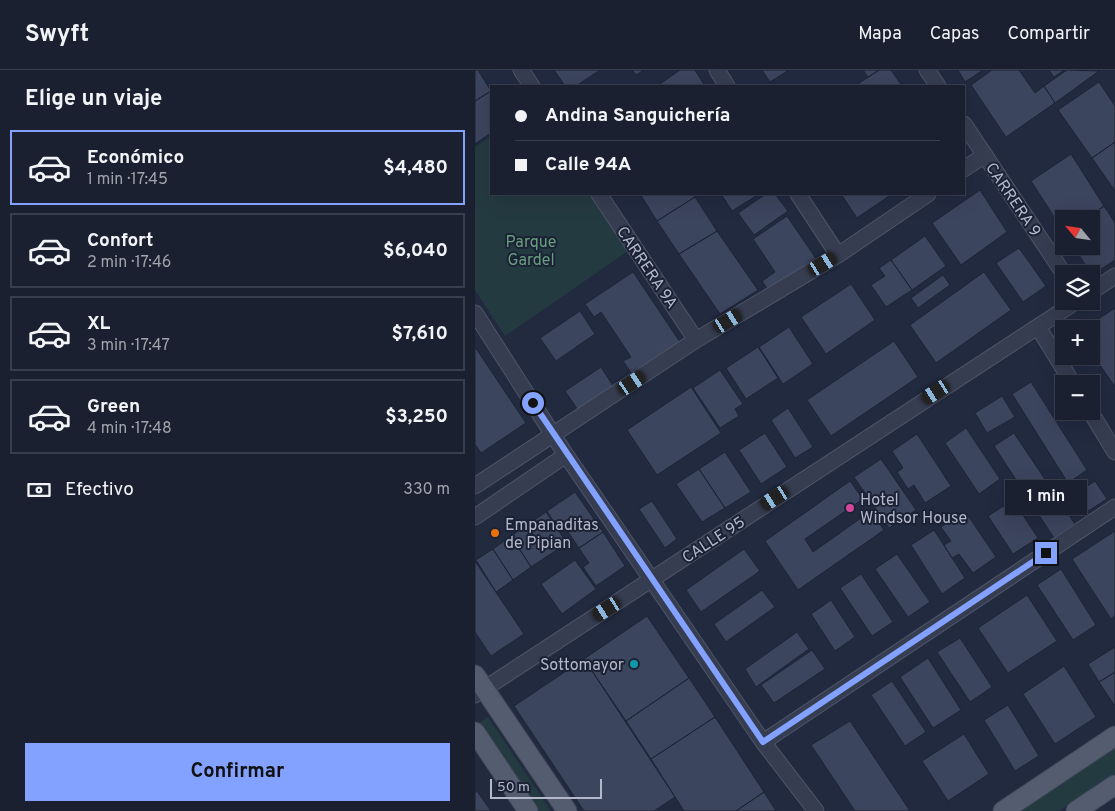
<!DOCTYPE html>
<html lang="es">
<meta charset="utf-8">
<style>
:root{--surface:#1a2030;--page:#232838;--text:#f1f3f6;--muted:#9fa3ab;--line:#383e4c;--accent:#83a1ff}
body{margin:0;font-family:Overpass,sans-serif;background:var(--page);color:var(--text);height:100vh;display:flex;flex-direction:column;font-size:19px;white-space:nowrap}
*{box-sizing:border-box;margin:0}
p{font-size:16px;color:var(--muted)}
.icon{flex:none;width:28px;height:28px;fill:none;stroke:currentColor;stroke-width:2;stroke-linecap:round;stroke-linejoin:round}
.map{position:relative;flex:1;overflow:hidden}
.drawer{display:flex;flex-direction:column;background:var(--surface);width:475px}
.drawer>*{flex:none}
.banner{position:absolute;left:15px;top:15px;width:475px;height:110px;border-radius:0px;box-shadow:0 5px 20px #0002,0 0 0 1px var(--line);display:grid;align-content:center;height:110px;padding:0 25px;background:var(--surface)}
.needle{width:32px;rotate:299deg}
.controls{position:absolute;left:580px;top:140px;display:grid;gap:10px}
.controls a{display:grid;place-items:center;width:45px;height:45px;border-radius:0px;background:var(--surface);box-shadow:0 5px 20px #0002,0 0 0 1px var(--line);font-size:25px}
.scale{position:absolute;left:15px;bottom:12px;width:112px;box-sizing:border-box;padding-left:5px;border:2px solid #b3b8cb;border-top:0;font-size:14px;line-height:18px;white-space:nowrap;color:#b3b8cb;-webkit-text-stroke:4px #1b2235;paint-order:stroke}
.end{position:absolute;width:22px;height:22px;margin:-11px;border:6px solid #83a1ff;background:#111;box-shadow:0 0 0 2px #111}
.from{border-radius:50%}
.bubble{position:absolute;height:35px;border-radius:0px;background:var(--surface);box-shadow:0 5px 20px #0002,0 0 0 1px var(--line);font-size:16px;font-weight:700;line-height:35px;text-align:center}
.car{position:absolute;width:15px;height:30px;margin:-15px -8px;border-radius:6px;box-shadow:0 0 4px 1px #0007;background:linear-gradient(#222 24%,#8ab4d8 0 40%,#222 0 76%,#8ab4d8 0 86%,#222 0)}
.banner b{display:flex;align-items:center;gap:18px;height:48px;font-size:19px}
.banner b+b{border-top:1px solid var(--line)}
.banner i{width:12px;height:12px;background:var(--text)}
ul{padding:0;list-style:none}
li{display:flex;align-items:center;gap:15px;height:75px;margin:0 10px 8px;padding:0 15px;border:2px solid var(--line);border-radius:0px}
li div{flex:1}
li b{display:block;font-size:19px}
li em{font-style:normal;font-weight:700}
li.active{border-color:var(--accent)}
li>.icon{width:45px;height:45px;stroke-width:1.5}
h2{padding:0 25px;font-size:22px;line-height:60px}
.pay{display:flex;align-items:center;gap:12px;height:55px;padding:0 25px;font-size:19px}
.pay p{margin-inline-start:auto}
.action{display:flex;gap:10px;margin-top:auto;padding:10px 25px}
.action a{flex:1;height:58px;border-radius:0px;background:var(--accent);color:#111;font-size:20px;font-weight:700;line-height:58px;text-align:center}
header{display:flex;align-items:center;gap:30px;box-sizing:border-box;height:70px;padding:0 25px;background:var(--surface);border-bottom:1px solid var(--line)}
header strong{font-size:24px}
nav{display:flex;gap:28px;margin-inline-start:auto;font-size:18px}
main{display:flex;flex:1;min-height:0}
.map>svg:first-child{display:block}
.green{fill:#243a41}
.building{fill:#3c455e;stroke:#1d2437}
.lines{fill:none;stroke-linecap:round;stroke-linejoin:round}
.minor-casing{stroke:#4e5568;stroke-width:17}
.major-casing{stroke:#404659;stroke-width:21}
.minor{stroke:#363d50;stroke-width:15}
.major{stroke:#545c70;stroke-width:19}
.route{stroke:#83a1ff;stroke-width:6}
.hotel-dot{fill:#d1479c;stroke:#1b2235;stroke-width:2}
.food-dot{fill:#e8710a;stroke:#1b2235;stroke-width:2}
.culture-dot{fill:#0f9aa8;stroke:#1b2235;stroke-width:2}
.labels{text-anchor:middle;stroke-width:4;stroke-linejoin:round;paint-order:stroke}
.street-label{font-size:16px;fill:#b3b8cb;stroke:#1b2235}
.park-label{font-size:16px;fill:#679e7c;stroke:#1b2235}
.poi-label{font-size:16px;fill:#b3b8cb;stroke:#1b2235;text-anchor:start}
</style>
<header>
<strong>Swyft</strong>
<nav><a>Mapa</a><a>Capas</a><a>Compartir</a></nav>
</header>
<main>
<section class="drawer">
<h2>Elige un viaje</h2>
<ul>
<li class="active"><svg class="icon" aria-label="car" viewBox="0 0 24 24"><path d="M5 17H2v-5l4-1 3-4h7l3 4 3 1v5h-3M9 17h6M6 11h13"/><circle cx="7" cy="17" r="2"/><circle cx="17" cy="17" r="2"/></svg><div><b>Económico</b><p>1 min · 17:45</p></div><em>$4,480</em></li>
<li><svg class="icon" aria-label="car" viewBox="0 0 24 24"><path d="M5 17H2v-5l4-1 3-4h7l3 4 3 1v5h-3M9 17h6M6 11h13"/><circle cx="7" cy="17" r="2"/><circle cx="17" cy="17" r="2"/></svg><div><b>Confort</b><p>2 min · 17:46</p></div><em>$6,040</em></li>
<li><svg class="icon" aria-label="car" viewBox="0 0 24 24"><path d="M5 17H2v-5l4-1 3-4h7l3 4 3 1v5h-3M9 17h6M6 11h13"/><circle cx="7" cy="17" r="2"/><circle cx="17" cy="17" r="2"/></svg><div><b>XL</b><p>3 min · 17:47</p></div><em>$7,610</em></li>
<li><svg class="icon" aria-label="car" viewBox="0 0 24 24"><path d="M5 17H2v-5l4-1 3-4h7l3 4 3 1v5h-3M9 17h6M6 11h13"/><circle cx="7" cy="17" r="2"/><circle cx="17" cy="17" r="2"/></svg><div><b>Green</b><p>4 min · 17:48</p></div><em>$3,250</em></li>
</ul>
<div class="pay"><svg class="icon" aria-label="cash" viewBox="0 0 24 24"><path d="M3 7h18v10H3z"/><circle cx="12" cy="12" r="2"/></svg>Efectivo<p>330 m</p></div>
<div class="action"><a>Confirmar</a></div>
</section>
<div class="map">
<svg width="640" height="741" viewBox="0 0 640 741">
<rect width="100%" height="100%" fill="#222a40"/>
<path class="green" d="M16,66V124H115L153,181L30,266L0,220V77Z
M13,647L76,741H59L1,655Z
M640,676V704L584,741H542Z"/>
<path class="building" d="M0,0H3L16,21L0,31Z
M79,0H125L101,16H90Z
M157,0H169L161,5Z
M205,0H220L230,16H182Z
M287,0H314L295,12Z
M388,0H404L393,7Z
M404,0H416L427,16H380Z
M483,0H508L490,12Z
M517,0H544L560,23L569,16L580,33L531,67L496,15Z
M574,0H589L579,7Z
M592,0L624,1L580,33L569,16Z
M624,12L640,36V72L617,88L583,40Z
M16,21V63L0,74V31Z
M640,72V121L617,88Z
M596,84L629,136L610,149H589V162L556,111Z
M505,120L532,162L486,195L457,153Z
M165,124H217L220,127L182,151Z
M246,124H284L257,141Z
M291,124H300L313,141L279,165L263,143Z
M366,124H417L382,148Z
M220,127L242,161L204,184L182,151Z
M629,136L640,153V190L617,205L598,176H616V149H610Z
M312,146L342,190L295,223L287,211L300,202L278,169Z
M242,161L283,220L245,244L204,184Z
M450,166L471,196L437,220L416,190Z
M544,178L571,216L548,232L521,193Z
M416,190L437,220L411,237L396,215L410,206L404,198Z
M158,202L205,272L157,304L148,291L156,287L126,242L119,247L110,234Z
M509,202L536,240L461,293L435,255Z
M468,205L475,215L443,238L436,228Z
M376,214L400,250L351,284L326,247Z
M640,238V317L616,282V259H608Z
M105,241L120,264L81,291L65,268Z
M314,257L338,294L308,314L284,277Z
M419,271L443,307L356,366L332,330Z
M0,277L51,353L6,383L0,374Z
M283,277L303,308L271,329L251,298Z
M126,297L140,319L105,343L90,321Z
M245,300L268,334L260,339L264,346L245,358L218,318Z
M556,312L612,400L593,413L537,324Z
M216,317L246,363L182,405L152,360Z
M527,326L540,347L512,363L500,343Z
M313,338L338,377L320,388L296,350Z
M491,358L525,409L504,424L470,373Z
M290,363L312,397L286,414L264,380Z
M539,363L600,454L579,468L519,376Z
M442,364L476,416L450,433L439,415L433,419L422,402L428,398L417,381Z
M250,382L276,422L250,438L224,399Z
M406,389L441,440L414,458L379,407Z
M224,399L250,438L227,452L201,414Z
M375,411L388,429L330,469L338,482L396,441L409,460L323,520L290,471Z
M620,411L632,429L607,445L596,427Z
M100,422L128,462L104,478L89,456L84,460L72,441Z
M538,430L563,468L538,484L513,446Z
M177,431L202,469L190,478L164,439Z
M490,441L521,487L498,503L484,484L477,488L469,475L476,471L466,457Z
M71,442L92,473L56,497L36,466Z
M459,460L490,508L467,524L436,475Z
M640,461V546L636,549L597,489Z
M128,462L150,496L121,516L108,497L114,493L104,478Z
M36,466L56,497L38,510L18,479Z
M18,479L38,510L21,522L1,490Z
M269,479L285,501L226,542L211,520Z
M422,484L455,532L433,547L400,499Z
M100,490L121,519L87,544L66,514Z
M0,491L49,564L16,586L0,562Z
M586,499L621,555L598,570L562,515Z
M386,504L418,552L397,566L365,518Z
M287,520L300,537L251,572L239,554Z
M552,525L582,571L533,603L503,558Z
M356,530L380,567L360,581L336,544Z
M172,546L214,608L151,651L109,589Z
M322,562L334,579L281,617L270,599Z
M485,568L517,617L495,632L462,582Z
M640,577V602L624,612L613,594Z
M337,580L350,599L299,633L286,615Z
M453,588L486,640L458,658L425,607Z
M109,589L200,727L179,741H109L39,636Z
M589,596L621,647L580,674L548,624Z
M640,602V634L639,635L624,612Z
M214,608L240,647L176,689L151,651Z
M417,611L451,662L430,676L396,625Z
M533,635L564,686L540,701L509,650Z
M240,647L289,722L261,741H209L176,689Z
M375,651L435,741H380L336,675Z
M489,664L514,704L473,731L447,691Z
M2,721L16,741H0V723Z
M289,722L301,741H261Z"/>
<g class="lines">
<g class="minor-casing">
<path id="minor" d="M46,0L57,16
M242,0L252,16
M452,0L463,16
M489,54L589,204
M489,99L510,85
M124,124L221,270
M323,124L363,185
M616,222L640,206
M0,243L91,385L288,672L341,741
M563,257L598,314
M615,341L640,382
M0,416L221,270L363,185L453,124
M0,447L91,385
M0,625L602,231
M288,672L640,437"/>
</g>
<g class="major-casing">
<path id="major" d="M0,605L92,741
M0,662L53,741
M528,741L640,666
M601,741L640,715"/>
</g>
<use href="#minor" class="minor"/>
<use href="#major" class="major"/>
</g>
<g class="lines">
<path class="route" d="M58,333L288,672L571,483"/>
</g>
<circle class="hotel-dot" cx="375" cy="438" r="5"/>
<circle class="food-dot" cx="20" cy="463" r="5"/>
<circle class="culture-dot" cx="159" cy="594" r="5"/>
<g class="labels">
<g class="street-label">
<text transform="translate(539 129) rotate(56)" y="6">CARRERA 9</text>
<text transform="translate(173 197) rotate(56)" y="6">CARRERA 9A</text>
<text transform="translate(238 469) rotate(-33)" y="6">CALLE 95</text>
</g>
<g class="park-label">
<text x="56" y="177">Parque<tspan x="56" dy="18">Gardel</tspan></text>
</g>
<g class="poi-label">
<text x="385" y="435">Hotel<tspan x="385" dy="18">Windsor House</tspan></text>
<text x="30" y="460">Empanaditas<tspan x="30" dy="18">de Pipian</tspan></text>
<text x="149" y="600" text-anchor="end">Sottomayor</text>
</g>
</g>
</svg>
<div class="controls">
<a><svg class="needle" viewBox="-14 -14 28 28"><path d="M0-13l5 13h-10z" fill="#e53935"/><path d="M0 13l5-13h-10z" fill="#9fa3ab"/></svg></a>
<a><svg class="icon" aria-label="layers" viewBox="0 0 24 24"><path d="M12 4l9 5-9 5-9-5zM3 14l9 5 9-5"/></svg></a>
<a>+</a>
<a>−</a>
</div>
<div class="scale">50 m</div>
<i class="end from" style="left:58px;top:333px"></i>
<i class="end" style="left:571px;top:483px"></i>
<div class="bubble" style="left:530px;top:410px;width:82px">1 min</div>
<i class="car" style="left:348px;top:194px;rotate:59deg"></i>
<i class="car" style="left:253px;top:251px;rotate:59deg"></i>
<i class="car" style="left:157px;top:313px;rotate:56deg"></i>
<i class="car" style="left:461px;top:322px;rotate:237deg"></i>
<i class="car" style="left:300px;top:428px;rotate:237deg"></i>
<i class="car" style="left:132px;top:539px;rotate:237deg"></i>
<div class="banner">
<b><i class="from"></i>Andina Sanguichería</b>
<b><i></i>Calle 94A</b>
</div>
</div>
</main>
